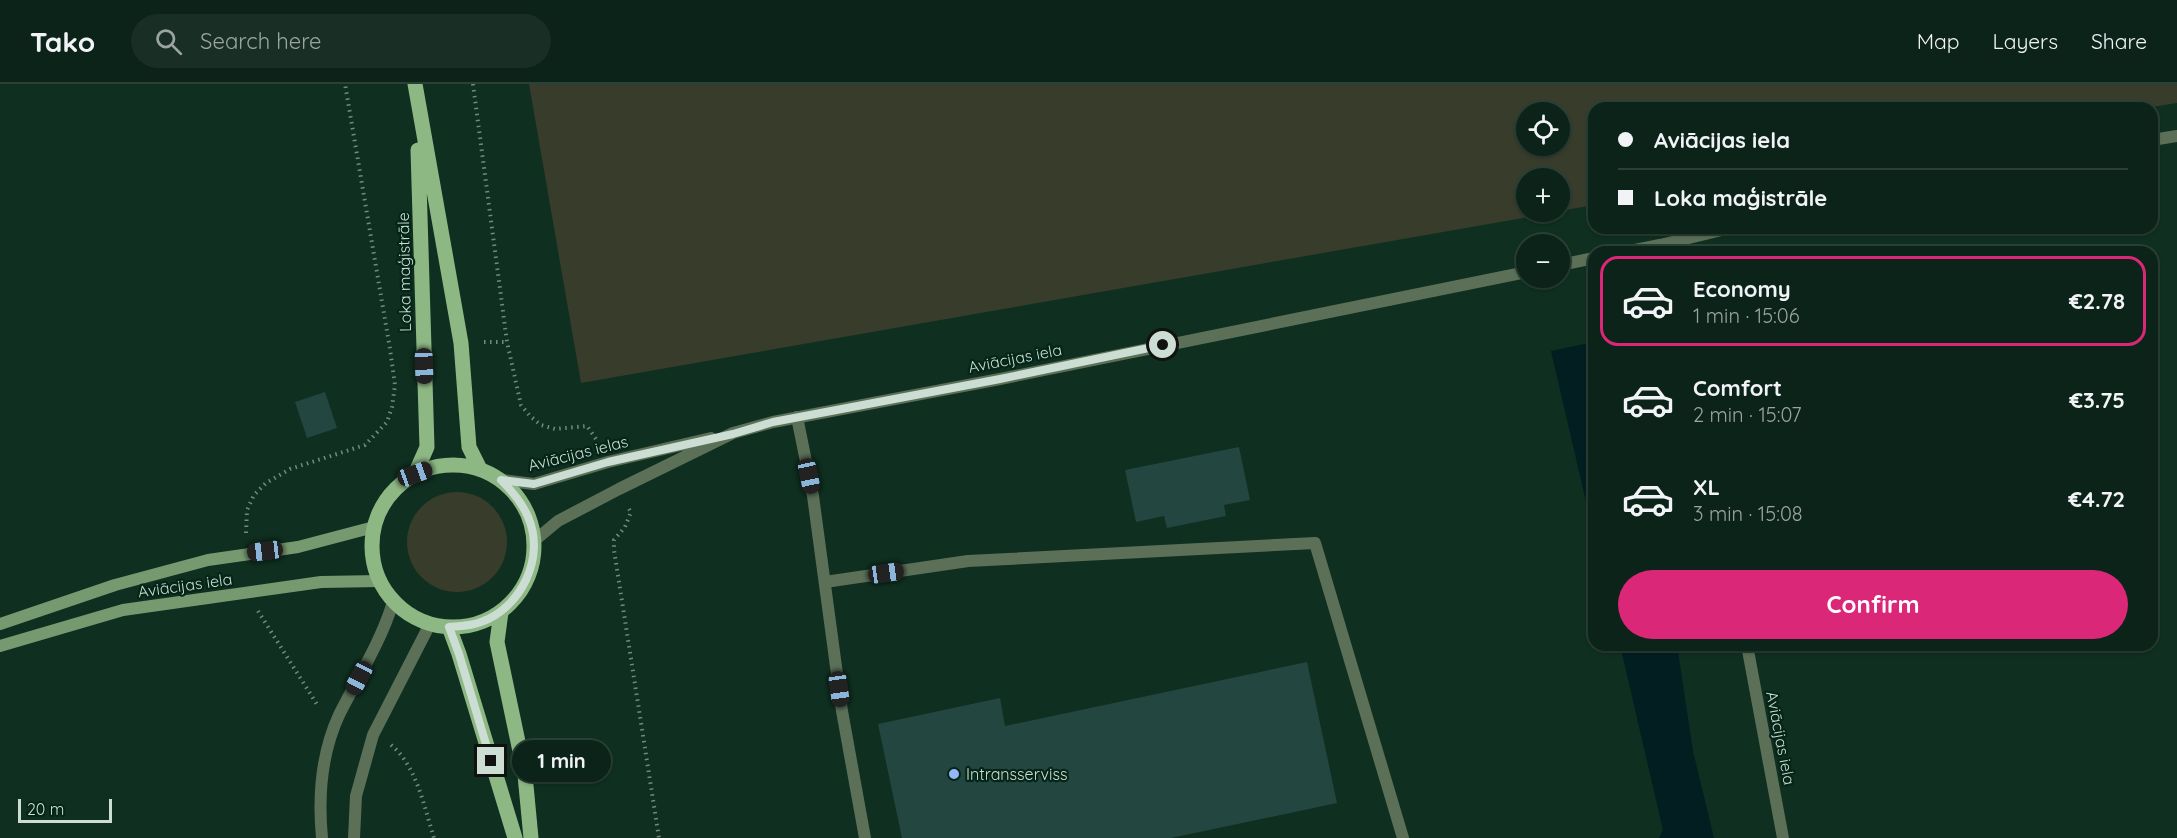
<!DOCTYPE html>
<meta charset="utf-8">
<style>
:root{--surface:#0b2318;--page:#192f25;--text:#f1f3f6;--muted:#9aa4a2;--line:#2b4037;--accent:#db2777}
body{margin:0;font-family:Quicksand,sans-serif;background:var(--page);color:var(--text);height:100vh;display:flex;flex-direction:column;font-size:22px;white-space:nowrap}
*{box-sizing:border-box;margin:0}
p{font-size:20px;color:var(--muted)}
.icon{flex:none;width:33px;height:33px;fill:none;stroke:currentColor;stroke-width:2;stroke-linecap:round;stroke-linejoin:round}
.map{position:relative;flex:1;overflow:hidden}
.drawer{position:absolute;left:1588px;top:162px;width:570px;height:405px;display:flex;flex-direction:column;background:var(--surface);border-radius:18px;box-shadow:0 2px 4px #0004,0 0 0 2px var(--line)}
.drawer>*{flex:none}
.hud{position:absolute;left:1588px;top:18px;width:570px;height:132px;border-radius:18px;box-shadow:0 2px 4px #0004,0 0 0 2px var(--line);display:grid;align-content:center;height:132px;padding:0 30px;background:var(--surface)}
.controls{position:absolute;left:1516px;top:18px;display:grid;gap:12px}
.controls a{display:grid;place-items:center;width:54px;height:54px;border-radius:50%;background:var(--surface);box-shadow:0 2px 4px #0004,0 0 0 2px var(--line);font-size:30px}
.scale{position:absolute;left:18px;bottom:15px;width:94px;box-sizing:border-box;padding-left:6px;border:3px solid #ccded3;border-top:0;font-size:16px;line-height:21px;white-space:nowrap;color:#ccded3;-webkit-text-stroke:4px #042517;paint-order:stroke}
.end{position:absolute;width:27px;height:27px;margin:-14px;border:8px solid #ccded3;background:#111;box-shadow:0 0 0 3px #111}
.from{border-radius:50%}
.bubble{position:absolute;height:42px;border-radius:21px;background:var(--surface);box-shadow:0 2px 4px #0004,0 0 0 2px var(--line);font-size:20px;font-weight:800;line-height:42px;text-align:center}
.car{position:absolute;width:18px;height:36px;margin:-18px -9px;border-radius:8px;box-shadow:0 0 4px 2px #0007;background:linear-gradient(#222 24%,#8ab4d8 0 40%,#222 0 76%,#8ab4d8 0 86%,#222 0)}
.hud b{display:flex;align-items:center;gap:21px;height:57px;font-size:22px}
.hud b+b{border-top:2px solid var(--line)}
.hud i{width:15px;height:15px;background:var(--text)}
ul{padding:10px 0 0;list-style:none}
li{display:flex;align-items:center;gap:18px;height:90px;margin:0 12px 9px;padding:0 18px;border:3px solid transparent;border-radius:18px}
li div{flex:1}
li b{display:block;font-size:22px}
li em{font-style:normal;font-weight:800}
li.on{border-color:var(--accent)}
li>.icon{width:54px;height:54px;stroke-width:1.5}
.button{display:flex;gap:12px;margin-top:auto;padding:12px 30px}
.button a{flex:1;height:69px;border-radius:36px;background:var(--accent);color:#fff;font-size:24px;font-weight:800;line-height:69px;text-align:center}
header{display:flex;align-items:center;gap:36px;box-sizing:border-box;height:84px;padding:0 30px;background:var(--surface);border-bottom:2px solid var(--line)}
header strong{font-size:28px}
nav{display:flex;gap:33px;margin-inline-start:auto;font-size:21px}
.search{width:420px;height:54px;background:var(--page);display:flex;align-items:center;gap:15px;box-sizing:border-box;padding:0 21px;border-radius:33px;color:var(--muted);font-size:22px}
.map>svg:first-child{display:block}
.green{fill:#383c2b;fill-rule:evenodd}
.water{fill:#021e20}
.building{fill:#234640}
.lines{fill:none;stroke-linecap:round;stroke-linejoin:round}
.path{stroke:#728b7e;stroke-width:4;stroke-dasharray:1.5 4.5;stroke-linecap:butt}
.lane{stroke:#5b7057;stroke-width:12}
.street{stroke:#5b7057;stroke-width:12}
.secondary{stroke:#779970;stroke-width:12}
.primary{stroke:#8db884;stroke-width:15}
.route{stroke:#ccded3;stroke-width:8}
.poi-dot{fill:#92b7fd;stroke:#042517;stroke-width:2}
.labels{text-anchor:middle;stroke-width:4.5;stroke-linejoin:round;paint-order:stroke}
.street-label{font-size:16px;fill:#ccded3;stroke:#042517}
.poi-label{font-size:16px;fill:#ccded3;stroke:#042517;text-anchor:start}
</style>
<header>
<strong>Tako</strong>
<div class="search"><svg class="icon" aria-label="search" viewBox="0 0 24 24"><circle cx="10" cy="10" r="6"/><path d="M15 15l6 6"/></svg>Search here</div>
<nav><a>Map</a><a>Layers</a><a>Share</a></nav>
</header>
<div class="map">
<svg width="2177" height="754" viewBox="0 0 2177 754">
<rect width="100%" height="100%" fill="#0f2f20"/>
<path class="green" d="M529,0H2177V19L2146,24H1594V121L1560,127V94H1527V128H1557L581,299ZM1527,28H1560V62H1527Z
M407 458a50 50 0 1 1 100 0a50 50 0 1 1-100 0Z"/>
<path class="water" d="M1594,258V452L1551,267Z
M1620,561H1677L1693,667L1714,754H1659L1663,746Z"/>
<path class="building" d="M325,308L337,344L307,354L295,318Z
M1239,363L1250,416L1224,421L1226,432L1167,444L1164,432L1136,438L1125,386Z
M1307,578L1337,719L1171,754H902L878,640L1000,614L1005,642Z"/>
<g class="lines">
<path class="path" d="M473,0L507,258L521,321L530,332L541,341L555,345L587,342L598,358
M484,258H507
M629,425L631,428L625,443L614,456V466L659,754
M246,449L247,426L254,411L266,399L290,385L365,361L387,338L392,323L395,301L390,265L345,0
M258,527L318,622
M391,661C417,682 424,723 434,754"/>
<path class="lane" d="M2152,56L2177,52
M1660,161L1730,144
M797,333L813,412L842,627L865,754
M825,498L968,477L1315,459L1403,754
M322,754C318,712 321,670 339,631C358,593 381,558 393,518
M354,754L356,712L373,651L430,540"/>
<path class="street" d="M1625,168L1660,161L1661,168
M1560,181L1594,174
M501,396L534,400L608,378L711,354
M534,457L558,437L619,405L733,349L773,338L1000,295L1527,188
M1747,561L1783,754"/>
<path class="secondary" d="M0,540L115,501L208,476L298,463L374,443
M0,562L123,526L321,498L379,497"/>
<path class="primary" d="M415,0L461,259L469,363L480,385
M372 462a81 81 0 1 1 162 0a81 81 0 1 1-162 0Z
M415,390L427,363L418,66
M501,528L497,558L525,691L531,754
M449,543L459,570L515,754"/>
</g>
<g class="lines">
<path class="route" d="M491,677L459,570L449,543C460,542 471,542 481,538C521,524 546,473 528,433C522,418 512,407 501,396L534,400L608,378L733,350L773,338L1000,295L1163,261"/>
</g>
<circle class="poi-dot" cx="954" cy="690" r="6"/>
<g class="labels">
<g class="street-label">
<text transform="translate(404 188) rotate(-91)" y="6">Loka maģistrāle</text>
<text transform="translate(1015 274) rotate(-11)" y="6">Aviācijas iela</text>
<text transform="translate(578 369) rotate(-14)" y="6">Aviācijas ielas</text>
<text transform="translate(185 501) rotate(-8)" y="6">Aviācijas iela</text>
<text transform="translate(1781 654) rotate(79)" y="6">Aviācijas iela</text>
</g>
<g class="poi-label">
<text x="966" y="696">Intransserviss</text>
</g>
</g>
</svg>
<div class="controls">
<a><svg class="icon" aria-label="locate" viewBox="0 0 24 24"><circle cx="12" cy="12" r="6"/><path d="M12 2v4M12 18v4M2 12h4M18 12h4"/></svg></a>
<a>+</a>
<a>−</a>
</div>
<div class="scale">20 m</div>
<i class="end from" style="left:1163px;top:261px"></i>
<i class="end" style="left:491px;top:677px"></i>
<div class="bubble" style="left:512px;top:656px;width:99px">1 min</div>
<i class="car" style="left:424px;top:282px;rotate:178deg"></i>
<i class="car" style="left:415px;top:390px;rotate:70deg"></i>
<i class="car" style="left:809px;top:392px;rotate:168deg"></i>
<i class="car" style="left:265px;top:467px;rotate:263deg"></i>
<i class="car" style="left:886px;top:489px;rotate:82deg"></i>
<i class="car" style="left:359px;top:594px;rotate:208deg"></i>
<i class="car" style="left:839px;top:605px;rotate:172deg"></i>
<div class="hud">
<b><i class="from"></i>Aviācijas iela</b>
<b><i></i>Loka maģistrāle</b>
</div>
<section class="drawer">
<ul>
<li class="on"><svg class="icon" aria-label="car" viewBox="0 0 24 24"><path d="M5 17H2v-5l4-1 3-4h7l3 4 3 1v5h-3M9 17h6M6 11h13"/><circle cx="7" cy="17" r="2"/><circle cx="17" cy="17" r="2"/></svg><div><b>Economy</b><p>1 min · 15:06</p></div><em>€2.78</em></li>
<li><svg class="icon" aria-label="car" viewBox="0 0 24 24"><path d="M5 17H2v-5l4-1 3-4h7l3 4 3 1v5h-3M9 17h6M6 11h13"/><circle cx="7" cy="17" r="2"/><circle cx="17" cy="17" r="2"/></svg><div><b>Comfort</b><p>2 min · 15:07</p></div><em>€3.75</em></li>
<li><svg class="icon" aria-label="car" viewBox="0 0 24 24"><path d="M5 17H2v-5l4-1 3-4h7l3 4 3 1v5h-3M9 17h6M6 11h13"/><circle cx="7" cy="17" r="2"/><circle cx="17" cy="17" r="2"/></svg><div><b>XL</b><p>3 min · 15:08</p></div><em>€4.72</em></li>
</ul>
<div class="button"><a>Confirm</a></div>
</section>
</div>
